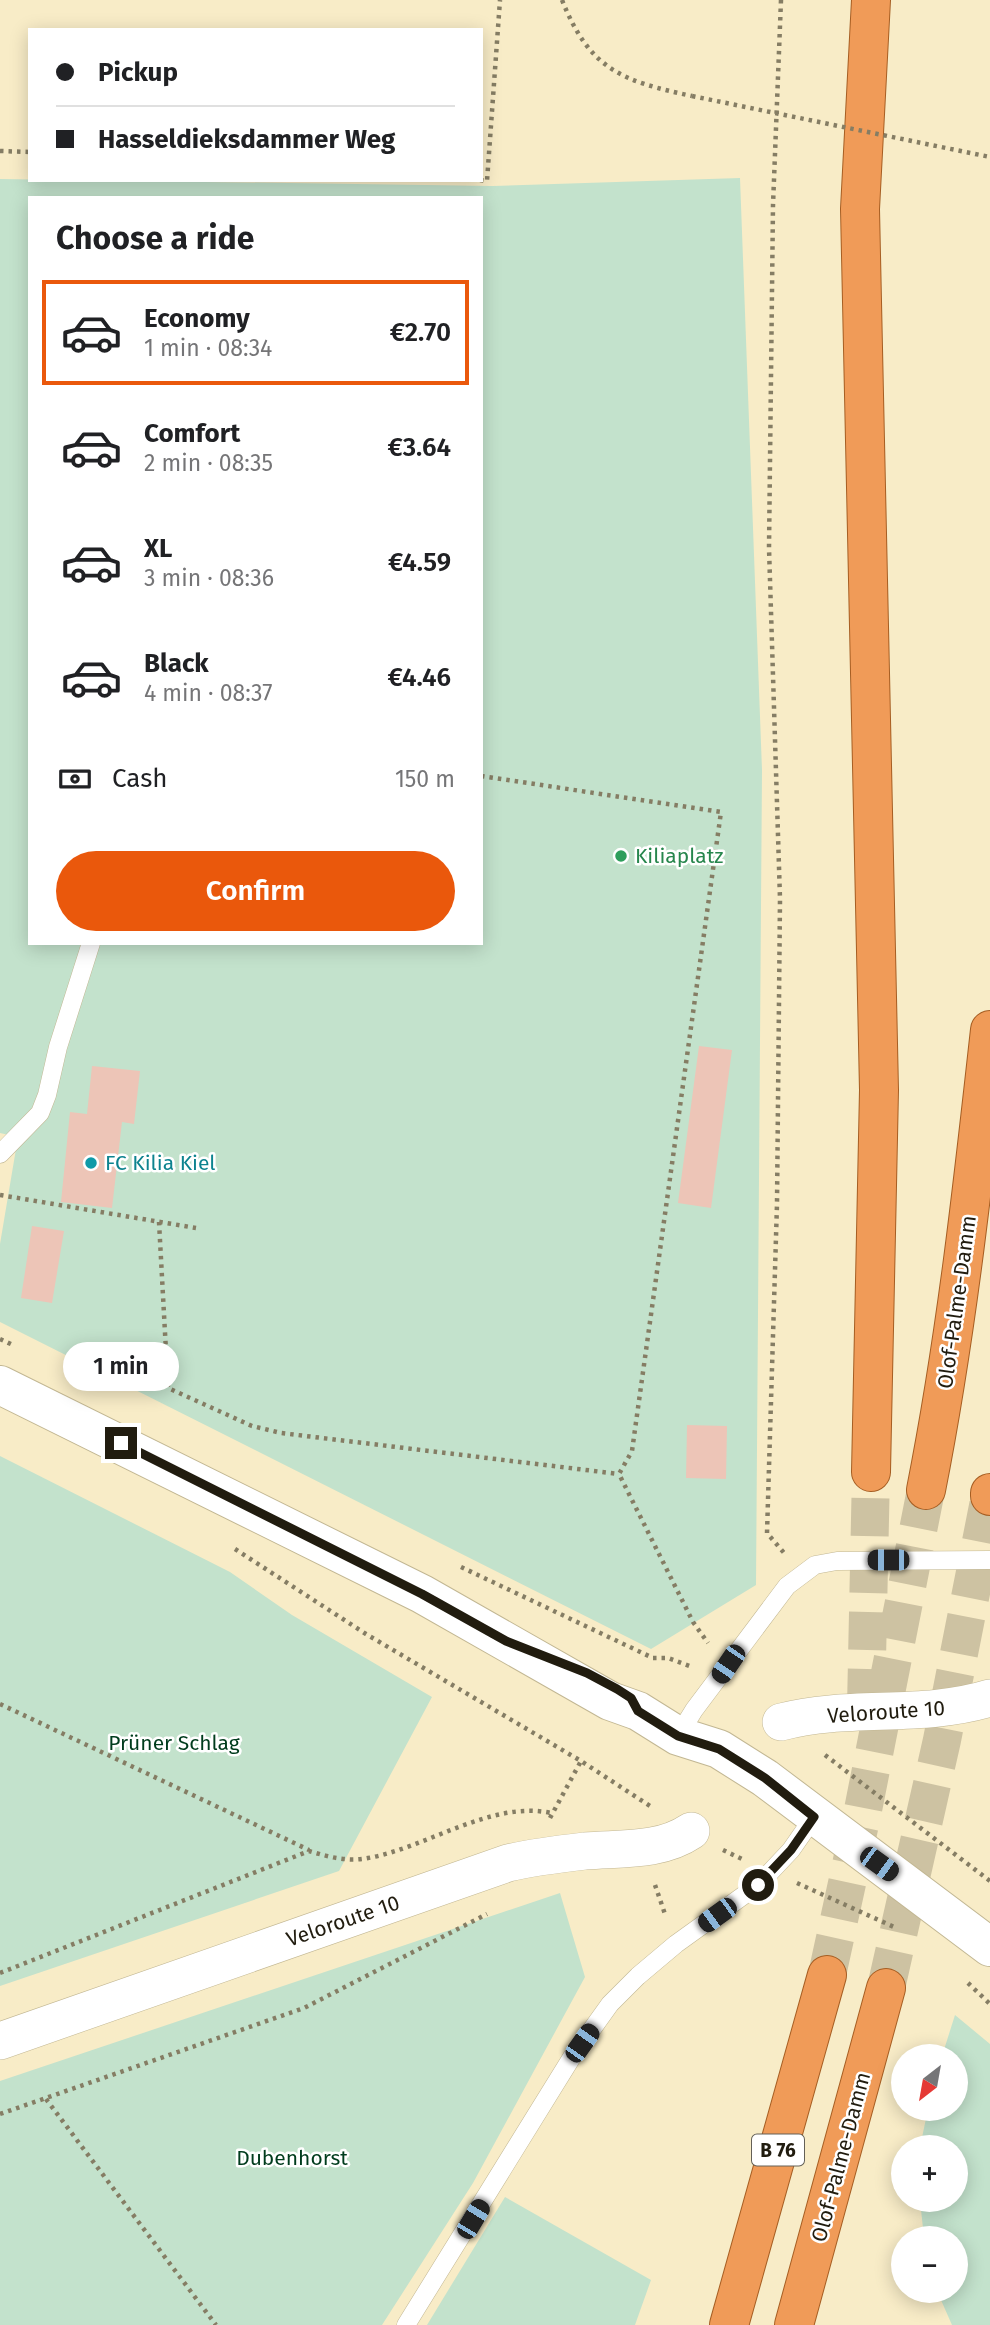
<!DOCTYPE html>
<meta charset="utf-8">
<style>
:root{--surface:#fff;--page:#f2f2f2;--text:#202124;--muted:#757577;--line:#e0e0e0;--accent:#ea580c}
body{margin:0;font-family:"Fira Sans",sans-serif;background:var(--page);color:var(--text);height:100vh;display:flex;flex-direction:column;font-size:26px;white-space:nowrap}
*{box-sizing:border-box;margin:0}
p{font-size:23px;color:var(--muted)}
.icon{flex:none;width:38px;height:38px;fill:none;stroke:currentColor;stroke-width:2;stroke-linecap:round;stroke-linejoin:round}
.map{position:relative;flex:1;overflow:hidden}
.sheet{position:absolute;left:28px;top:196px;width:455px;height:749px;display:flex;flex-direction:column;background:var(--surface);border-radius:0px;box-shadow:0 4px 18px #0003}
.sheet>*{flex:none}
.hud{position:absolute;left:28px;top:28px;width:455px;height:154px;border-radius:0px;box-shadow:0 4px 18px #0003;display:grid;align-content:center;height:154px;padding:0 28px;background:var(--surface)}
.needle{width:46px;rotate:211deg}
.buttons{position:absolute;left:891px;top:2044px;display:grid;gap:14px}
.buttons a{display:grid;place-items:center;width:77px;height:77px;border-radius:50%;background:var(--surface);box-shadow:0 4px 18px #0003;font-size:35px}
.end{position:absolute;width:32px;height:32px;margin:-16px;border:9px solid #211c0f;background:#fff;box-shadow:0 0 0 4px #fff}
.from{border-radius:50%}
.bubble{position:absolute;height:49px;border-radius:24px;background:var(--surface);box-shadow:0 4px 18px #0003;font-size:23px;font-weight:600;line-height:49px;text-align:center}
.car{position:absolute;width:21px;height:42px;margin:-21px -10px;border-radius:9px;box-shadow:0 0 5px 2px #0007;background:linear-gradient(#222 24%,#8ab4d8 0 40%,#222 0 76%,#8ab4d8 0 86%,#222 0)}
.hud b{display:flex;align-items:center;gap:24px;height:66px;font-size:26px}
.hud b+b{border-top:2px solid var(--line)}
.hud i{width:18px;height:18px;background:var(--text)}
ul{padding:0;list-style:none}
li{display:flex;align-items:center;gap:21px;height:105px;margin:0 14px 10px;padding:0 14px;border:4px solid transparent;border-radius:0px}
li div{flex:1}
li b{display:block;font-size:26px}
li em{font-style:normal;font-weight:600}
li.selected{border-color:var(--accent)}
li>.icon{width:63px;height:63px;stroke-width:1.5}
h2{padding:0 28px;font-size:32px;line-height:84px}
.pay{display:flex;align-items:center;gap:18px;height:77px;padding:0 28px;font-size:26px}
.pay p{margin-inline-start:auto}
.cta{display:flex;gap:14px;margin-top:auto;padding:14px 28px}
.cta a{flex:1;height:80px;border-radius:42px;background:var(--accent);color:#fff;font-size:28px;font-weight:600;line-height:80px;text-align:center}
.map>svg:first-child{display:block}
.green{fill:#c3e2cc;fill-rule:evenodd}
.building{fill:#edc5b7}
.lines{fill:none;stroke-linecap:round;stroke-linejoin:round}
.trunk-tunnel{stroke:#cdc2a2;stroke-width:38;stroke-dasharray:38 19;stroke-linecap:butt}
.service-casing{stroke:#c2b793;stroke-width:19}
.minor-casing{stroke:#c2b793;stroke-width:38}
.tertiary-casing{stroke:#c2b793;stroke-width:40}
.trunk-casing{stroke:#a65e23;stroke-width:40}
.path{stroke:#857d64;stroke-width:4.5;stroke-dasharray:3.5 5;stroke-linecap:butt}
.service{stroke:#fff;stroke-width:18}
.minor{stroke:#fff;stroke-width:37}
.tertiary{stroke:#fff;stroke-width:38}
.trunk{stroke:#f09b58;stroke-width:38}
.path-bridge{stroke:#857d64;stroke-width:4.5;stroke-dasharray:3.5 5;stroke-linecap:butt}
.route{stroke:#211c0f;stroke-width:9}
.leisure-dot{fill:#2e9e5b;stroke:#fff;stroke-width:2.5}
.culture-dot{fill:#0f9aa8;stroke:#fff;stroke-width:2.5}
.labels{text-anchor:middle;stroke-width:5;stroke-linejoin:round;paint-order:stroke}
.shield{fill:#fff;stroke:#646057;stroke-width:2}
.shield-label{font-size:19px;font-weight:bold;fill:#211c0f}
.leisure-label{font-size:21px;fill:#27864d;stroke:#fff;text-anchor:start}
.culture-label{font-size:21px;fill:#0d838f;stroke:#fff;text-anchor:start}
.street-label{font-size:21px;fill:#211c0f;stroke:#fff}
.park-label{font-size:21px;fill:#003c1d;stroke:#fff}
</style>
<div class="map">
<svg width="990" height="2325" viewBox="0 0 990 2325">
<rect width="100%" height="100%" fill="#f8ecc7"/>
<path class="green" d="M740,178L762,770L756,1585L651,1649L0,1322V1244L18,1137L0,1133V179L493,186ZM30,198H481V943H30Z
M0,1456L230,1572L292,1615L432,1697L339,1871L0,1986Z
M560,1893L585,1977L473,2183L382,2325H0V2081Z
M955,2015L990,2044V2325H952L937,2291H956V2238H924L920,2200H956V2147H920L928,2109H956V2056H942Z
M505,2197L651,2280L635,2325H427Z"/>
<path class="building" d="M699,1046L732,1050L711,1208L678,1203Z
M92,1066L140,1071L134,1124L122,1122L112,1208L61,1202L70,1112L87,1114Z
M32,1226L64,1231L52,1303L21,1298Z
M687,1425L727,1426L726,1479L686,1478Z"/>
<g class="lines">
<path class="trunk-tunnel" d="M866,1707L871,1472
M827,1975L863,1810L926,1490
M886,1988L942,1740L990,1496"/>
<g class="service-casing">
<path id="service" d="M0,1154L40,1113L47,1095L58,1047L91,943
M678,1736L694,1710L787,1586L815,1565L837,1561L990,1560
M406,2325L572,2057L610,2004L638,1976L676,1944L758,1885L791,1850L814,1817"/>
</g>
<g class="minor-casing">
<path id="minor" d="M781,1722C849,1704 922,1719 990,1698
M0,2041L508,1863C533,1857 559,1854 585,1851C620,1848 660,1852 691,1831"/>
</g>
<g class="tertiary-casing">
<path id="tertiary" d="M0,1385L422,1594L610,1701L638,1711L678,1736L719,1749L765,1778L990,1947"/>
</g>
<g class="trunk-casing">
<path id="trunk" d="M871,1472L879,1090L860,209L871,0
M926,1490C956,1338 973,1184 990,1030
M990,1496V1493
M729,2325L827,1975
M794,2325L886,1988"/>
</g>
<path class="path" d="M562,0C590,70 622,81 692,96
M781,0L773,205L769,548L780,899L777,1204L767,1533L785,1554
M0,151L30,152
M480,180L487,181L500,0
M481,776L721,812L632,1451L619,1474L693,1622L708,1643
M0,1195L196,1228
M159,1222L168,1388L252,1426L281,1433L619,1474
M0,1339L15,1346
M235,1549L366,1634L581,1761L650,1806
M461,1567L653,1658H668L692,1667
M0,1704L309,1850
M825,1755L990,1881
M550,1818L581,1761
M723,1850L744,1860
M797,1883L894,1927
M655,1885L666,1917
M0,1973L309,1851C329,1857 347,1862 368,1858C426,1848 492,1800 551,1813
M968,1983L990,2004
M46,2099L216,2325
M0,2114L304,2008L487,1914"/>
<use href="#service" class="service"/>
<use href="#minor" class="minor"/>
<use href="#tertiary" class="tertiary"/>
<use href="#trunk" class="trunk"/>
<path class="path-bridge" d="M692,96L990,157"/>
</g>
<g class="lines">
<path class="route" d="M121,1443L422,1594L506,1641L587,1673L617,1689L631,1698L638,1711L678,1736L719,1749L765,1778L814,1817L791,1850L758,1885"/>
</g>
<circle class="leisure-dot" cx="621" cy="856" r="7"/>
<circle class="culture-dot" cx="91" cy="1163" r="7"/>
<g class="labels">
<rect class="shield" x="752" y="2134.5" width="52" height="31" rx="5"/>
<g class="shield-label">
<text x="778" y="2157">B 76</text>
</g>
<g class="leisure-label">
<text x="635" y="863">Kiliaplatz</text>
</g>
<g class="culture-label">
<text x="105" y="1170">FC Kilia Kiel</text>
</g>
<g class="street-label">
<text transform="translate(957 1302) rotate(-82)" y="7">Olof-Palme-Damm</text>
<text transform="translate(886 1712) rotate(-4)" y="7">Veloroute 10</text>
<text transform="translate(343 1921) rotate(-19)" y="7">Veloroute 10</text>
<text transform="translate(841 2157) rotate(-75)" y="7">Olof-Palme-Damm</text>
</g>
<g class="park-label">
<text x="174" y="1750">Prüner Schlag</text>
<text x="292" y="2165">Dubenhorst</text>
</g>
</g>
</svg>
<div class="buttons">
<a><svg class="needle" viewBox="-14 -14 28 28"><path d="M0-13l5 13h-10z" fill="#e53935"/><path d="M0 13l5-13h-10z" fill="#757577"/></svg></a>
<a>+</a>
<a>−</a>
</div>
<i class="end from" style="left:758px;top:1885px"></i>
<i class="end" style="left:121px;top:1443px"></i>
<div class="bubble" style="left:63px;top:1342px;width:116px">1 min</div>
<i class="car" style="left:888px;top:1560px;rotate:270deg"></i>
<i class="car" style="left:728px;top:1664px;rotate:214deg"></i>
<i class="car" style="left:879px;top:1864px;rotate:126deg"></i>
<i class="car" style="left:717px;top:1915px;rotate:234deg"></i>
<i class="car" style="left:582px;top:2043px;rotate:35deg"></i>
<i class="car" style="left:473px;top:2219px;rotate:31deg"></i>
<div class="hud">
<b><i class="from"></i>Pickup</b>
<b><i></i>Hasseldieksdammer Weg</b>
</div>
<section class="sheet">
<h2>Choose a ride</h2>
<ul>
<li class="selected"><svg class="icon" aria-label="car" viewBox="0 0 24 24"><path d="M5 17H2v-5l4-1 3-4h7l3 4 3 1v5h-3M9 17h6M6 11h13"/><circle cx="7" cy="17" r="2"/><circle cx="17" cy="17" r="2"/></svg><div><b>Economy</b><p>1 min · 08:34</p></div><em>€2.70</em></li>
<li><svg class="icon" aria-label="car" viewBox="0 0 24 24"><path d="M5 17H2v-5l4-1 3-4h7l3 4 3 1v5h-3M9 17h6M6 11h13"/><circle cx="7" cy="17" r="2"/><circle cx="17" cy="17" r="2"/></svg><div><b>Comfort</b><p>2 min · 08:35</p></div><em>€3.64</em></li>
<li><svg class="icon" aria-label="car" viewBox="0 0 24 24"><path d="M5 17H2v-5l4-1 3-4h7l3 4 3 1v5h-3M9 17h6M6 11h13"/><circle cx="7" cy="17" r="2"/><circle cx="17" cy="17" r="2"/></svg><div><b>XL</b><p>3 min · 08:36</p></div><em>€4.59</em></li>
<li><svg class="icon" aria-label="car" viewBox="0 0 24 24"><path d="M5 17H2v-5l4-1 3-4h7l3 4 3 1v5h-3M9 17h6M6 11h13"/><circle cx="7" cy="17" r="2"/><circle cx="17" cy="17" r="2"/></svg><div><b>Black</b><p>4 min · 08:37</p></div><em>€4.46</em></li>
</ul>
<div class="pay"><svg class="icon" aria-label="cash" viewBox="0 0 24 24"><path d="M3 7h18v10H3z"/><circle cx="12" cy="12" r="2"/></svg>Cash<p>150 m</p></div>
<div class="cta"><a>Confirm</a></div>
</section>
</div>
